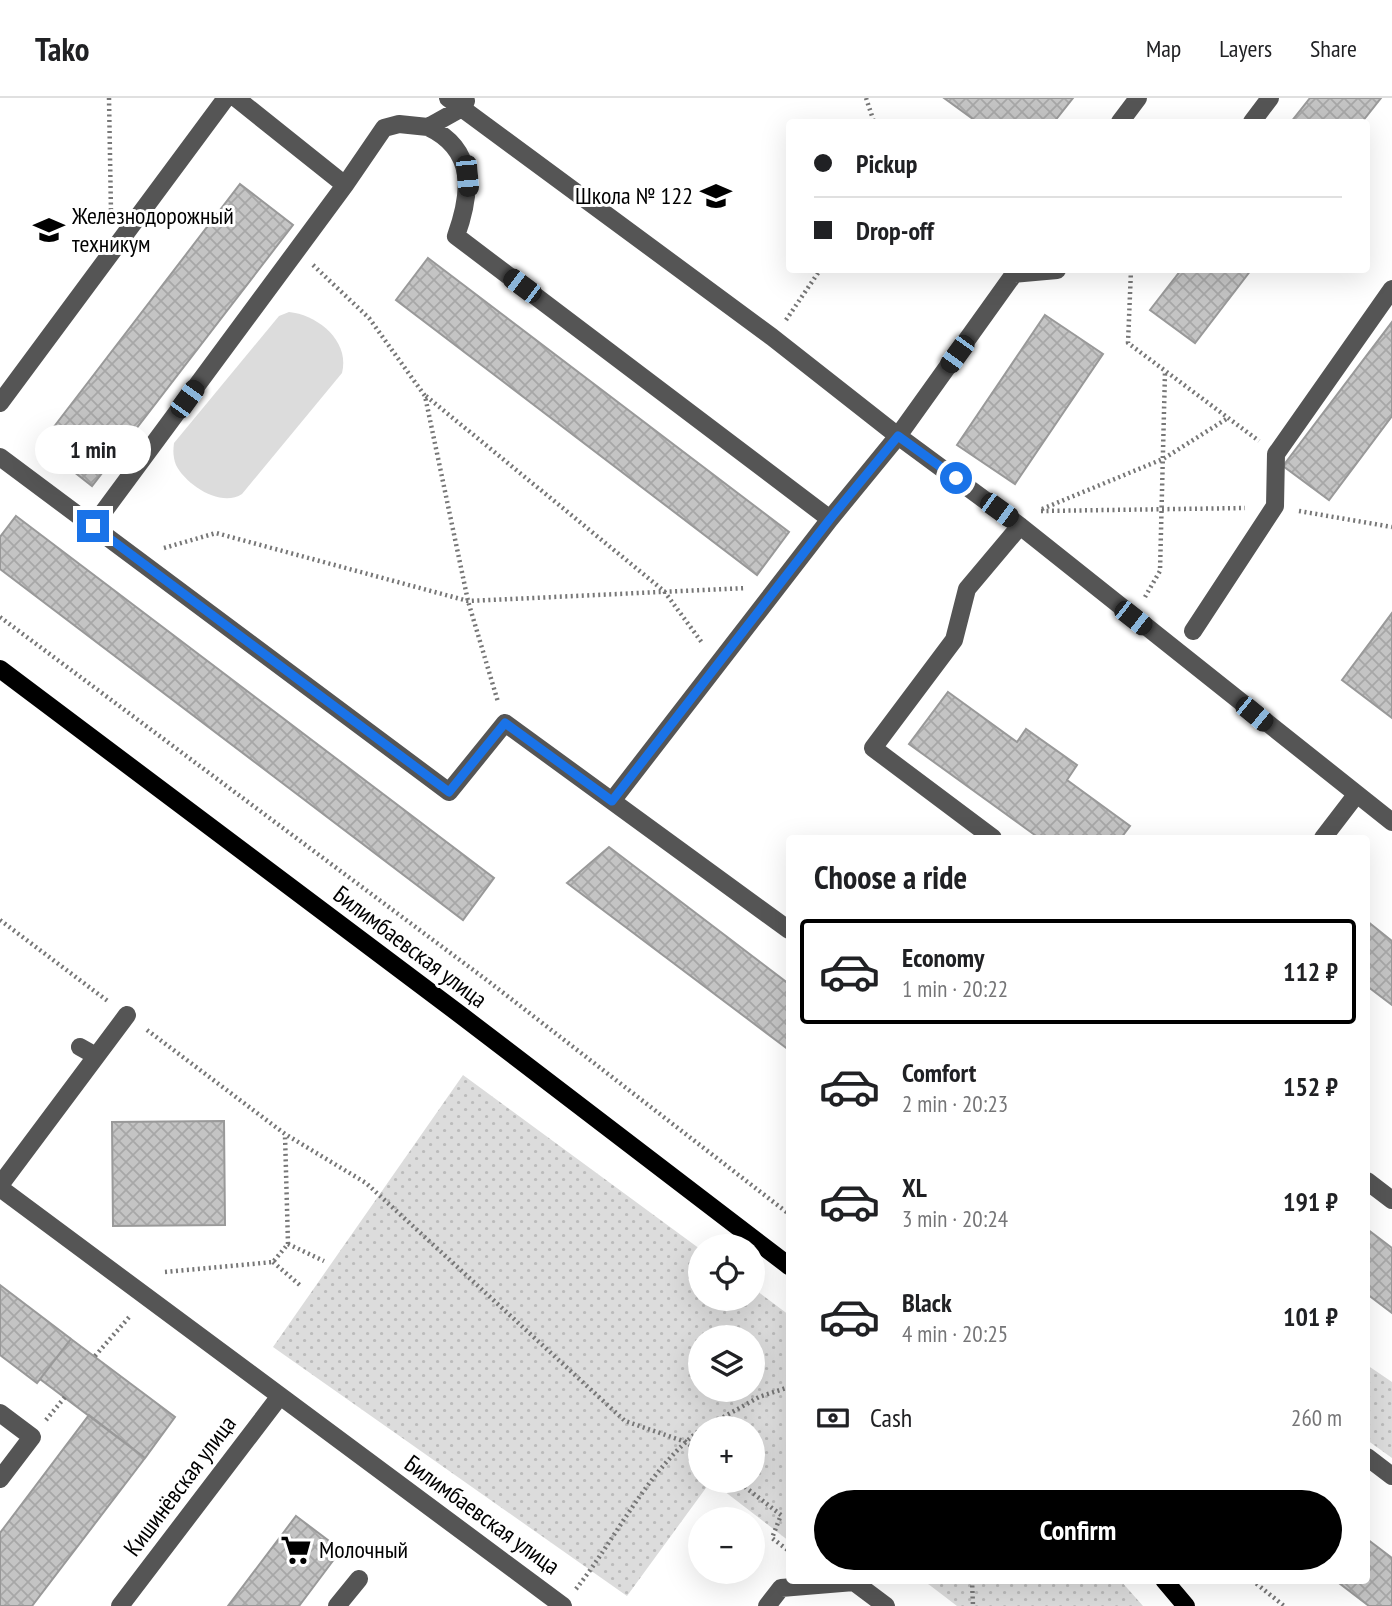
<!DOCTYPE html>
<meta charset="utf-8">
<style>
:root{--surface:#fff;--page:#f6f6f6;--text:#202124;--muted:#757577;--line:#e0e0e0;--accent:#000}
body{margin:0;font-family:"PT Sans Narrow",sans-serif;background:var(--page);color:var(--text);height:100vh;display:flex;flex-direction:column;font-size:26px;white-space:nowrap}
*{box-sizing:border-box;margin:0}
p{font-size:23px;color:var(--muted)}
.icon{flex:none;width:38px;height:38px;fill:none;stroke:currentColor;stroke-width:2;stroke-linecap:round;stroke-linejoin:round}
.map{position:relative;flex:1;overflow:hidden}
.side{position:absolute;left:786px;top:737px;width:584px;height:749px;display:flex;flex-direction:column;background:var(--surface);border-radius:7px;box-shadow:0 7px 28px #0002}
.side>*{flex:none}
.hud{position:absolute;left:786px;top:21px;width:584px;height:154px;border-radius:7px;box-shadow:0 7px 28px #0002;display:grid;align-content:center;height:154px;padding:0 28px;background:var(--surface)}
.buttons{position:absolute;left:688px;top:1136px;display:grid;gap:14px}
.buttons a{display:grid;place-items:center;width:77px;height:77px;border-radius:50%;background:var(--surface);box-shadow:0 7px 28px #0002;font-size:35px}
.end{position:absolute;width:32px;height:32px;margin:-16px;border:9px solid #1a73e8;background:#fff;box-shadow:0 0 0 4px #fff}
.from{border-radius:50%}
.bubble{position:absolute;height:49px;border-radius:24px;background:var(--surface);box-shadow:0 7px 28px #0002;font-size:23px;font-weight:700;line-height:49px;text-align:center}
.car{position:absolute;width:21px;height:42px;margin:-21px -10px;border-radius:9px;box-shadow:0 0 5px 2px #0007;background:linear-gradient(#222 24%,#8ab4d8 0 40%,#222 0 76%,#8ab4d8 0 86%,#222 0)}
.hud b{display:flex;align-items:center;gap:24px;height:66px;font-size:26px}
.hud b+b{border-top:2px solid var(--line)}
.hud i{width:18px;height:18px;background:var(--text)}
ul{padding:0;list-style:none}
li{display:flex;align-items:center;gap:21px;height:105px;margin:0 14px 10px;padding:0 14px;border:4px solid transparent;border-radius:7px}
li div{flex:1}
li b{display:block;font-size:26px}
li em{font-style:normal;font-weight:700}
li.active{border-color:var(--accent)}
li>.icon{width:63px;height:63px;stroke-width:1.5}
h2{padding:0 28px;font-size:32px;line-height:84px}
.pay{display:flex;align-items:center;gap:18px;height:77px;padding:0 28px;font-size:26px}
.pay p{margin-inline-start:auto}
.action{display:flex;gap:14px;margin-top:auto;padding:14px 28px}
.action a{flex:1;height:80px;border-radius:42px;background:var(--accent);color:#fff;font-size:28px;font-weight:700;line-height:80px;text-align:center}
header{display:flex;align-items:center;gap:42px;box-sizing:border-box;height:98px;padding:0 35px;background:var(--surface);border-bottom:2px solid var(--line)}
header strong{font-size:33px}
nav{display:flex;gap:38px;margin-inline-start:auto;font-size:24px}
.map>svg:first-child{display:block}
.green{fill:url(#green-dots);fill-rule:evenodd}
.pitch{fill:#dcdcdc}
.building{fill:url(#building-cross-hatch);stroke:#999;stroke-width:2}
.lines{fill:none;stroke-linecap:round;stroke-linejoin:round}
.path{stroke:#777;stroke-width:4.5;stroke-dasharray:2 3.5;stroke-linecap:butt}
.minor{stroke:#555;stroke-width:18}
.major{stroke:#000;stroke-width:18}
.route{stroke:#1a73e8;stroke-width:9}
.labels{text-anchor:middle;stroke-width:6;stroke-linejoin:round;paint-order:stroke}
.poi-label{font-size:24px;fill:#000;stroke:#fff;text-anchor:start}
.street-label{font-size:24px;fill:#000;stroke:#fff}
</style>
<header>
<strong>Tako</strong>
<nav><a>Map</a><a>Layers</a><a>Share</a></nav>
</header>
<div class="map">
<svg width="1392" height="1508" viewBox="0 0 1392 1508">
<defs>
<pattern id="green-dots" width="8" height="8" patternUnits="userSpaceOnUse" patternTransform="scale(1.75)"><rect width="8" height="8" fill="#dcdcdc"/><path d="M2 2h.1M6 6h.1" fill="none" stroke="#bbb" stroke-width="1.8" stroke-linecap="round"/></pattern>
<pattern id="building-cross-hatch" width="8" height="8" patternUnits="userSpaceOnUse" patternTransform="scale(1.75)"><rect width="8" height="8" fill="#c4c4c4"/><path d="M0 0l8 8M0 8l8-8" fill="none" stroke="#a7a7a7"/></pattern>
</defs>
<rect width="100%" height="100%" fill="#fff"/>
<path class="green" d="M463,977L700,1151V1200H752L753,1190L789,1217V1443L711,1383L627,1498L273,1249ZM700,1239H752V1292H700ZM700,1330H752V1382H700Z
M1367,1267L1392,1284V1360L1367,1342Z
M923,1482H1120L1143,1508H957Z"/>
<path class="pitch" d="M289,214C318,217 350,243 342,275L242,396C221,410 186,387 176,367C173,360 173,352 174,345L279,218Z"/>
<path class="building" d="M944,0H1073L1054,24H977Z
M1310,0H1381L1362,24H1291Z
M240,86L293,127L92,388L40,347Z
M428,160L789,434L757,477L396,202Z
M1181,172H1251L1195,245L1150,212Z
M1045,217L1103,256L1015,386L957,347Z
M1392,224V318L1329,402L1283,368Z
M16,418L494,780L463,822L0,471V439Z
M1392,515V620L1342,582Z
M948,594L1017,644L1026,631L1077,667L1067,682L1130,728L1121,740H1039L909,646Z
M609,749L789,886V952L567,785Z
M1367,823L1392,843V907L1367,888Z
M224,1023L225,1127L113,1128L112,1024Z
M1367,1131L1392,1150V1215L1367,1196Z
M0,1187L71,1241L37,1285L0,1257Z
M71,1241L175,1319L145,1360L40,1281Z
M89,1317L145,1360L32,1508H0V1435Z
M296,1418L341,1452L299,1508H228Z
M1367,1441L1392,1460V1508H1369L1335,1482H1367Z"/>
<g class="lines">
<path class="path" d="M109,0L111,115
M866,0L874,24
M313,167L369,220L425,298L468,503L498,604
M1131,172L1128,245L1259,343
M786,222L820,172
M426,298L664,493L703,546
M1042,411L1163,361L1228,320
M1041,413L1245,410
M1299,413L1392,429
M164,450L216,435L468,503L746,490
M1145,499L1160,473L1165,274
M0,519L488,883L789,1116
M0,822L109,904
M147,932L285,1036L366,1085L625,1323L686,1344L700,1355
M288,1146L324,1163
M273,1164L302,1189
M165,1174L273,1164L288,1146L285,1037
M95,1258L131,1217
M46,1322L65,1299
M704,1330L759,1299L789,1289
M736,1382L781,1417L772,1440L789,1453
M972,1482L973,1508
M1252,1482L1284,1508
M576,1491C617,1439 647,1373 700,1332"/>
<path class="minor" d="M448,0L772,239L898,338L1020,428L1392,724
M1120,24L1138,0
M1252,24L1270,0
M428,29C477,52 471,96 456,138L830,421
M345,87L384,30L399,26L428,29L462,10L466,3
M0,305L226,0
M0,359L449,694L505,625L789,832
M93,428L345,87L236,0
M1193,533L1275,408L1276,356L1392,191
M612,703L830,421L898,338L1014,176L1057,172
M993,740L873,650L954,542L967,491L1020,428
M1323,740L1356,697
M80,949L96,958
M1367,1083L1392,1102
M0,1087L127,917
M0,1090L563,1508
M0,1315L32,1339L0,1381
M1367,1359L1392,1378
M120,1508L280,1298
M337,1508L359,1481
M767,1508L781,1490L854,1484L886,1508"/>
<path class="major" d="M0,571L462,918L789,1168
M1164,1482L1186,1508"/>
</g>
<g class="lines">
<path class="route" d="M93,428L449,694L505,625L612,703L830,421L898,338L956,380"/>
</g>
<defs>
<g id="school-bare" transform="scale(2.415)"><path d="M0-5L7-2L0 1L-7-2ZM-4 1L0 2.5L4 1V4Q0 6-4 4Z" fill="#000" stroke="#fff" stroke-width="2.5" paint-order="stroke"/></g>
<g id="university-bare" transform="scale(2.415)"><path d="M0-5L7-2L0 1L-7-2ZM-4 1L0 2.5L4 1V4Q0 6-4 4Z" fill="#000" stroke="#fff" stroke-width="2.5" paint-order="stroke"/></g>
<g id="supermarket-bare" transform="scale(2.415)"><path d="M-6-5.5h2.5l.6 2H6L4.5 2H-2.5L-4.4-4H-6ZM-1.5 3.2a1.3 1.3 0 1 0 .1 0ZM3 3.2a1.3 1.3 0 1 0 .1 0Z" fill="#000" stroke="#fff" stroke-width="2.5" paint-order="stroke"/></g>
</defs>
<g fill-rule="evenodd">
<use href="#school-bare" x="716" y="98"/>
<use href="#university-bare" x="49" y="132"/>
<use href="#supermarket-bare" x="296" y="1452"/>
</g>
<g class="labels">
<g class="poi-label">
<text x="693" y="106" text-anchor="end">Школа № 122</text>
<text x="72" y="126">Железнодорожный<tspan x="72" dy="28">техникум</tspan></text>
<text x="319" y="1460">Молочный</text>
</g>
<g class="street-label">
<text transform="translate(410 849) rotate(37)" y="8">Билимбаевская улица</text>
<text transform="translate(180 1388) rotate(-53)" y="8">Кишинёвская улица</text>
<text transform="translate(482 1417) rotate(36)" y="8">Билимбаевская улица</text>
</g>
</g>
</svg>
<div class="buttons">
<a><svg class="icon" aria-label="locate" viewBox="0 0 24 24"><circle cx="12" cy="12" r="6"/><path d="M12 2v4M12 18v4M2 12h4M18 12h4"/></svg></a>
<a><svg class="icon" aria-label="layers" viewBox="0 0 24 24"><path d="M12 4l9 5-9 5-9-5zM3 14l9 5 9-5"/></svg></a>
<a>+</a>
<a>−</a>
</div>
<i class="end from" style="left:956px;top:380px"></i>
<i class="end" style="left:93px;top:428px"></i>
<div class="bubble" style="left:35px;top:327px;width:116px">1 min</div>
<i class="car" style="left:467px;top:78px;rotate:175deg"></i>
<i class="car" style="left:522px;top:188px;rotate:307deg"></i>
<i class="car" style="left:957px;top:256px;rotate:216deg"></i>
<i class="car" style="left:187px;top:301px;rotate:36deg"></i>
<i class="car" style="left:999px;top:412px;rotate:126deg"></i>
<i class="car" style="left:1133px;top:520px;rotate:128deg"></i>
<i class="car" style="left:1254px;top:616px;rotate:129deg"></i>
<div class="hud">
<b><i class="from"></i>Pickup</b>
<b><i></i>Drop-off</b>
</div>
<section class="side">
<h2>Choose a ride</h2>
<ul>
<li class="active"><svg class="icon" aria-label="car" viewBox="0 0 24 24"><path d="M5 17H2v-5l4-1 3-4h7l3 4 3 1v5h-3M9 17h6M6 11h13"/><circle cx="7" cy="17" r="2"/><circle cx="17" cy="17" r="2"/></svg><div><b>Economy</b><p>1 min · 20:22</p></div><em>112 ₽</em></li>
<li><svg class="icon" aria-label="car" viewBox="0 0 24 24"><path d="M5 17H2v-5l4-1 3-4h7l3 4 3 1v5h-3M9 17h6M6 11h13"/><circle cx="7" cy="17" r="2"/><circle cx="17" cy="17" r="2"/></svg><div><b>Comfort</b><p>2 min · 20:23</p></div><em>152 ₽</em></li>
<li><svg class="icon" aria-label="car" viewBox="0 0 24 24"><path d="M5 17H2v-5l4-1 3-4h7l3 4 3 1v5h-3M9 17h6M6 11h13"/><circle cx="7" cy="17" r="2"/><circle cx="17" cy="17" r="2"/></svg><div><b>XL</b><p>3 min · 20:24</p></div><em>191 ₽</em></li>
<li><svg class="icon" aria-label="car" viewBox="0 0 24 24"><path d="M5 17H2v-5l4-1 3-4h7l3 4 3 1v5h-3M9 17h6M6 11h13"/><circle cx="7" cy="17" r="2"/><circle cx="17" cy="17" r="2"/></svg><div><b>Black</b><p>4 min · 20:25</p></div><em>101 ₽</em></li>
</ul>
<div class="pay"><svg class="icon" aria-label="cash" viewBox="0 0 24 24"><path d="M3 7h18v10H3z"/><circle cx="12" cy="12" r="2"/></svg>Cash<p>260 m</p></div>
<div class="action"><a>Confirm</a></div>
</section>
</div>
